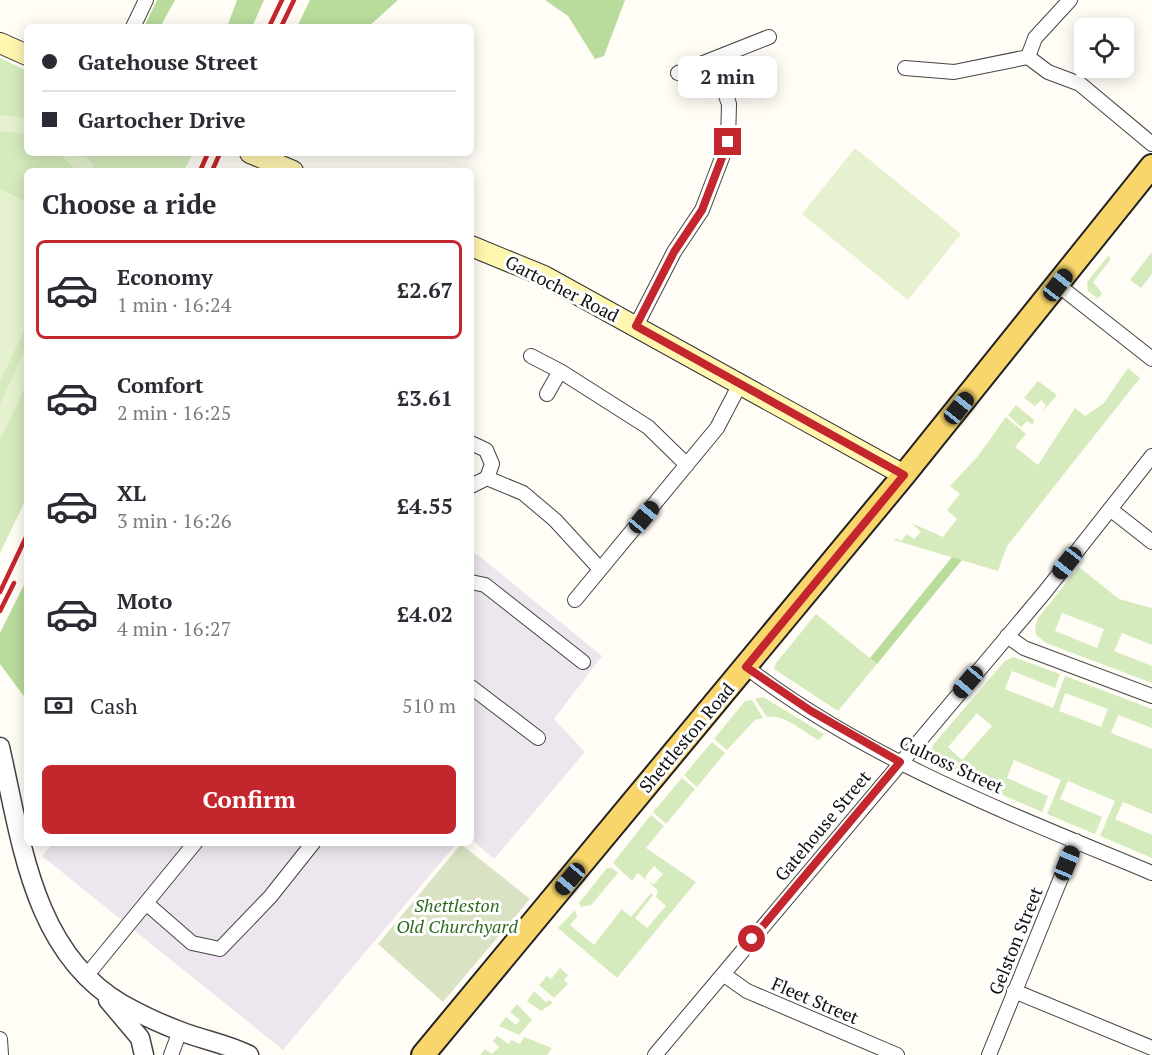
<!DOCTYPE html>
<meta charset="utf-8">
<style>
:root{--surface:#fff;--page:#f7f7f7;--text:#2b2b33;--muted:#7c7c81;--line:#e1e1e2;--accent:#c4262e}
body{margin:0;font-family:"PT Serif",serif;background:var(--page);color:var(--text);height:100vh;display:flex;flex-direction:column;font-size:22px;white-space:nowrap}
*{box-sizing:border-box;margin:0}
p{font-size:20px;color:var(--muted)}
.icon{flex:none;width:33px;height:33px;fill:none;stroke:currentColor;stroke-width:2;stroke-linecap:round;stroke-linejoin:round}
.map{position:relative;flex:1;overflow:hidden}
.details{position:absolute;left:24px;top:168px;width:450px;height:678px;display:flex;flex-direction:column;background:var(--surface);border-radius:9px;box-shadow:0 3px 15px #0003}
.details>*{flex:none}
.top-card{position:absolute;left:24px;top:24px;width:450px;height:132px;border-radius:9px;box-shadow:0 3px 15px #0003;display:grid;align-content:center;height:132px;padding:0 18px;background:var(--surface)}
.tools{position:absolute;left:1074px;top:18px;display:grid;gap:12px}
.tools a{display:grid;place-items:center;width:60px;height:60px;border-radius:9px;background:var(--surface);box-shadow:0 3px 15px #0003;font-size:30px}
.end{position:absolute;width:27px;height:27px;margin:-14px;border:8px solid #c4262e;background:#fff;box-shadow:0 0 0 3px #fff}
.from{border-radius:50%}
.bubble{position:absolute;height:42px;border-radius:9px;background:var(--surface);box-shadow:0 3px 15px #0003;font-size:20px;font-weight:700;line-height:42px;text-align:center}
.car{position:absolute;width:18px;height:36px;margin:-18px -9px;border-radius:8px;box-shadow:0 0 4px 2px #0007;background:linear-gradient(#222 24%,#8ab4d8 0 40%,#222 0 76%,#8ab4d8 0 86%,#222 0)}
.top-card b{display:flex;align-items:center;gap:21px;height:57px;font-size:22px}
.top-card b+b{border-top:2px solid var(--line)}
.top-card i{width:15px;height:15px;background:var(--text)}
ul{padding:0;list-style:none}
li{display:flex;align-items:center;gap:18px;height:99px;margin:0 12px 9px;padding:0 6px;border:3px solid transparent;border-radius:9px}
li div{flex:1}
li b{display:block;font-size:22px}
li em{font-style:normal;font-weight:700}
li.current{border-color:var(--accent)}
li>.icon{width:54px;height:54px;stroke-width:1.5}
h2{padding:0 18px;font-size:27px;line-height:72px}
.pay{display:flex;align-items:center;gap:15px;height:66px;padding:0 18px;font-size:22px}
.pay p{margin-inline-start:auto}
.action{display:flex;gap:12px;margin-top:auto;padding:12px 18px}
.action a{flex:1;height:69px;border-radius:9px;background:var(--accent);color:#fff;font-size:24px;font-weight:700;line-height:69px;text-align:center}
.map>svg:first-child{display:block}
.industrial{fill:#eee6ef}
.green{fill:#d5ebbd;fill-rule:evenodd}
.forest{fill:#b9dc9c}
.cemetery{fill:#d9e3c4}
.pitch{fill:#e6f2cf}
.lines{fill:none;stroke-linecap:round;stroke-linejoin:round}
.minor-casing{stroke:#444;stroke-width:16}
.tertiary-casing{stroke:#444;stroke-width:21}
.secondary-casing{stroke:#333;stroke-width:22}
.primary-casing{stroke:#222;stroke-width:26}
.minor{stroke:#fff;stroke-width:14}
.tertiary{stroke:#fff;stroke-width:18}
.secondary{stroke:#fff6b0;stroke-width:20}
.primary{stroke:#f9d66b;stroke-width:22}
.rail{stroke:#c4262e;stroke-width:4.5}
.route{stroke:#c4262e;stroke-width:8}
.labels{text-anchor:middle;stroke-width:6;stroke-linejoin:round;paint-order:stroke}
.street-label{font-size:18px;fill:#111;stroke:#fff}
.park-label{font-size:18px;font-style:italic;fill:#2f6b1f;stroke:#fff}
</style>
<div class="map">
<svg width="1152" height="1055" viewBox="0 0 1152 1055">
<rect width="100%" height="100%" fill="#fffdf5"/>
<path class="industrial" d="M471,554L478,555L602,656L554,719L585,752L494,859L471,839Z
M53,843H457L283,1050L42,856Z"/>
<path class="green" d="M0,58L27,71V153H193L184,171H27V497L0,553Z
M1152,252V274L1141,288L1130,280Z
M1108,256L1111,259L1093,282L1102,293L1098,299L1088,291L1087,282Z
M1128,368L1140,378L1007,546L998,571L894,540L896,538L901,541L907,534L914,539L921,532L911,523L943,537L957,519L947,510L960,494L950,486L978,456L1006,417L1026,434L1015,447L1038,465L1075,408L1085,416L1103,404Z
M1038,381L1057,395L1043,411L1046,405L1041,400L1035,406L1024,398Z
M1016,405L1034,420L1033,425L1027,421L1021,427L1008,415Z
M1079,567L1119,599L1152,608V645L1122,633L1114,651L1152,666V683L1046,643L1036,635L1035,627L1038,618ZM1062,613L1104,629L1097,648L1055,631Z
M816,614L877,664L838,711L774,669L776,663Z
M1013,657L1060,674L1055,688L1012,671L1005,689L1053,708L1065,676L1152,709V728L1118,715L1111,733L1152,749V814L1123,802L1115,819L1152,835V858L1100,836L1115,801L1068,781L1060,799L1102,817L1095,834L1047,814L1061,780L1014,760L1007,778L1048,796L1042,812L963,778L932,760L930,753L933,745L1004,662ZM1065,693L1108,709L1101,727L1059,711ZM977,713L992,726L962,760L948,747Z
M763,697L824,734L819,740C801,731 786,714 767,717L755,699Z
M752,700L763,718L755,720L727,750L714,739L745,701Z
M712,742L725,753L697,787L684,775Z
M682,778L695,789L666,824L653,812Z
M651,815L664,826L646,848L696,882L617,978L558,928L575,910L577,917L570,925L594,945L622,909L631,917L651,893L653,895L635,918L647,928L666,906L656,897L658,890L649,883L654,884L663,874L654,866L645,877L647,881L638,873L632,881L613,863Z
M607,868H612L618,873L591,905L581,907L579,903Z
M560,968L568,975L564,980L568,984L554,998L539,985L547,976L551,979Z
M534,991L546,1002L549,1000L553,1003L541,1011L527,1001Z
M517,1004L532,1020L519,1035L499,1026L506,1017L516,1025L520,1020L510,1012Z
M497,1036L509,1044L511,1040L520,1044L524,1037L552,1048L547,1055H480L485,1049L492,1054L499,1047L493,1041Z"/>
<path class="forest" d="M157,0H175L160,27H144Z
M237,0H264L252,27H227Z
M310,0H398L368,27H297Z
M545,0H625L604,56L595,59L568,16Z
M952,557L962,560L877,664L870,658Z
M27,579V689L26,699L0,664V633Z"/>
<path class="cemetery" d="M461,844L530,899L443,1002L378,944Z"/>
<path class="pitch" d="M0,115L27,118V134L0,131Z
M855,148L961,234L908,300L802,214Z
M59,153H82L93,164L94,171H77Z
M0,189L27,202V325L0,381Z
M27,345V384L0,439V404Z"/>
<g class="lines">
<g class="minor-casing">
<path id="minor" d="M133,27L146,0
M1028,57L1035,38L1070,0
M905,68L954,72L1028,57L1048,72L1080,84L1152,144
M678,73L769,37
M1058,285L1152,359
M636,326L674,252L702,210L728,142L729,104L713,60
M531,356L560,371L648,427L687,465
M547,394L560,371
M471,443L486,450L492,464L487,478L471,486
M487,478L523,493L555,520L600,569
M1110,509L1152,542
M471,582L485,585L583,662
M575,600L717,428L740,384
M1007,636L1024,648L1152,696
M746,667C867,760 1013,815 1152,873
M471,687L538,738
M146,903L192,943L220,949L270,897L313,843
M723,974L747,991L897,1055
M87,975L195,843
M1014,991L1152,1048
M0,1039L1,1055
M171,1055L180,1031
M655,1055L1044,593L1152,456
M989,1055L1076,841"/>
</g>
<g class="tertiary-casing">
<path id="tertiary" d="M0,747C21,838 32,952 122,1004C140,1014 161,1024 180,1031C203,1040 227,1044 249,1055
M108,1000L140,1038L144,1055"/>
</g>
<g class="secondary-casing">
<path id="secondary" d="M0,43L27,55
M250,153L293,171
M471,246L544,276L904,475"/>
</g>
<g class="primary-casing">
<path id="primary" d="M423,1055L904,475L1152,166"/>
</g>
<use href="#minor" class="minor"/>
<use href="#tertiary" class="tertiary"/>
<use href="#secondary" class="secondary"/>
<use href="#primary" class="primary"/>
<path class="rail" d="M269,27L282,0
M281,27L294,0
M200,171L208,153
M212,171L220,153
M0,592L27,535
M0,611L14,583"/>
</g>
<g class="lines">
<path class="route" d="M728,142L702,210L674,252L636,326L904,475L746,667L811,711L900,762L752,939"/>
</g>
<g class="labels">
<g class="street-label">
<text transform="translate(562 289) rotate(27)" y="6">Gartocher Road</text>
<text transform="translate(687 738) rotate(-50)" y="6">Shettleston Road</text>
<text transform="translate(951 765) rotate(25)" y="6">Culross Street</text>
<text transform="translate(823 826) rotate(-50)" y="6">Gatehouse Street</text>
<text transform="translate(1016 941) rotate(-68)" y="6">Gelston Street</text>
<text transform="translate(815 1001) rotate(23)" y="6">Fleet Street</text>
</g>
<g class="park-label">
<text x="457" y="912">Shettleston<tspan x="457" dy="21">Old Churchyard</tspan></text>
</g>
</g>
</svg>
<div class="tools">
<a><svg class="icon" aria-label="locate" viewBox="0 0 24 24"><circle cx="12" cy="12" r="6"/><path d="M12 2v4M12 18v4M2 12h4M18 12h4"/></svg></a>
</div>
<i class="end from" style="left:752px;top:939px"></i>
<i class="end" style="left:728px;top:142px"></i>
<div class="bubble" style="left:678px;top:56px;width:99px">2 min</div>
<i class="car" style="left:1058px;top:285px;rotate:38deg"></i>
<i class="car" style="left:959px;top:408px;rotate:39deg"></i>
<i class="car" style="left:644px;top:517px;rotate:40deg"></i>
<i class="car" style="left:1067px;top:563px;rotate:218deg"></i>
<i class="car" style="left:968px;top:682px;rotate:220deg"></i>
<i class="car" style="left:1067px;top:863px;rotate:22deg"></i>
<i class="car" style="left:570px;top:879px;rotate:220deg"></i>
<div class="top-card">
<b><i class="from"></i>Gatehouse Street</b>
<b><i></i>Gartocher Drive</b>
</div>
<section class="details">
<h2>Choose a ride</h2>
<ul>
<li class="current"><svg class="icon" aria-label="car" viewBox="0 0 24 24"><path d="M5 17H2v-5l4-1 3-4h7l3 4 3 1v5h-3M9 17h6M6 11h13"/><circle cx="7" cy="17" r="2"/><circle cx="17" cy="17" r="2"/></svg><div><b>Economy</b><p>1 min · 16:24</p></div><em>£2.67</em></li>
<li><svg class="icon" aria-label="car" viewBox="0 0 24 24"><path d="M5 17H2v-5l4-1 3-4h7l3 4 3 1v5h-3M9 17h6M6 11h13"/><circle cx="7" cy="17" r="2"/><circle cx="17" cy="17" r="2"/></svg><div><b>Comfort</b><p>2 min · 16:25</p></div><em>£3.61</em></li>
<li><svg class="icon" aria-label="car" viewBox="0 0 24 24"><path d="M5 17H2v-5l4-1 3-4h7l3 4 3 1v5h-3M9 17h6M6 11h13"/><circle cx="7" cy="17" r="2"/><circle cx="17" cy="17" r="2"/></svg><div><b>XL</b><p>3 min · 16:26</p></div><em>£4.55</em></li>
<li><svg class="icon" aria-label="car" viewBox="0 0 24 24"><path d="M5 17H2v-5l4-1 3-4h7l3 4 3 1v5h-3M9 17h6M6 11h13"/><circle cx="7" cy="17" r="2"/><circle cx="17" cy="17" r="2"/></svg><div><b>Moto</b><p>4 min · 16:27</p></div><em>£4.02</em></li>
</ul>
<div class="pay"><svg class="icon" aria-label="cash" viewBox="0 0 24 24"><path d="M3 7h18v10H3z"/><circle cx="12" cy="12" r="2"/></svg>Cash<p>510 m</p></div>
<div class="action"><a>Confirm</a></div>
</section>
</div>
